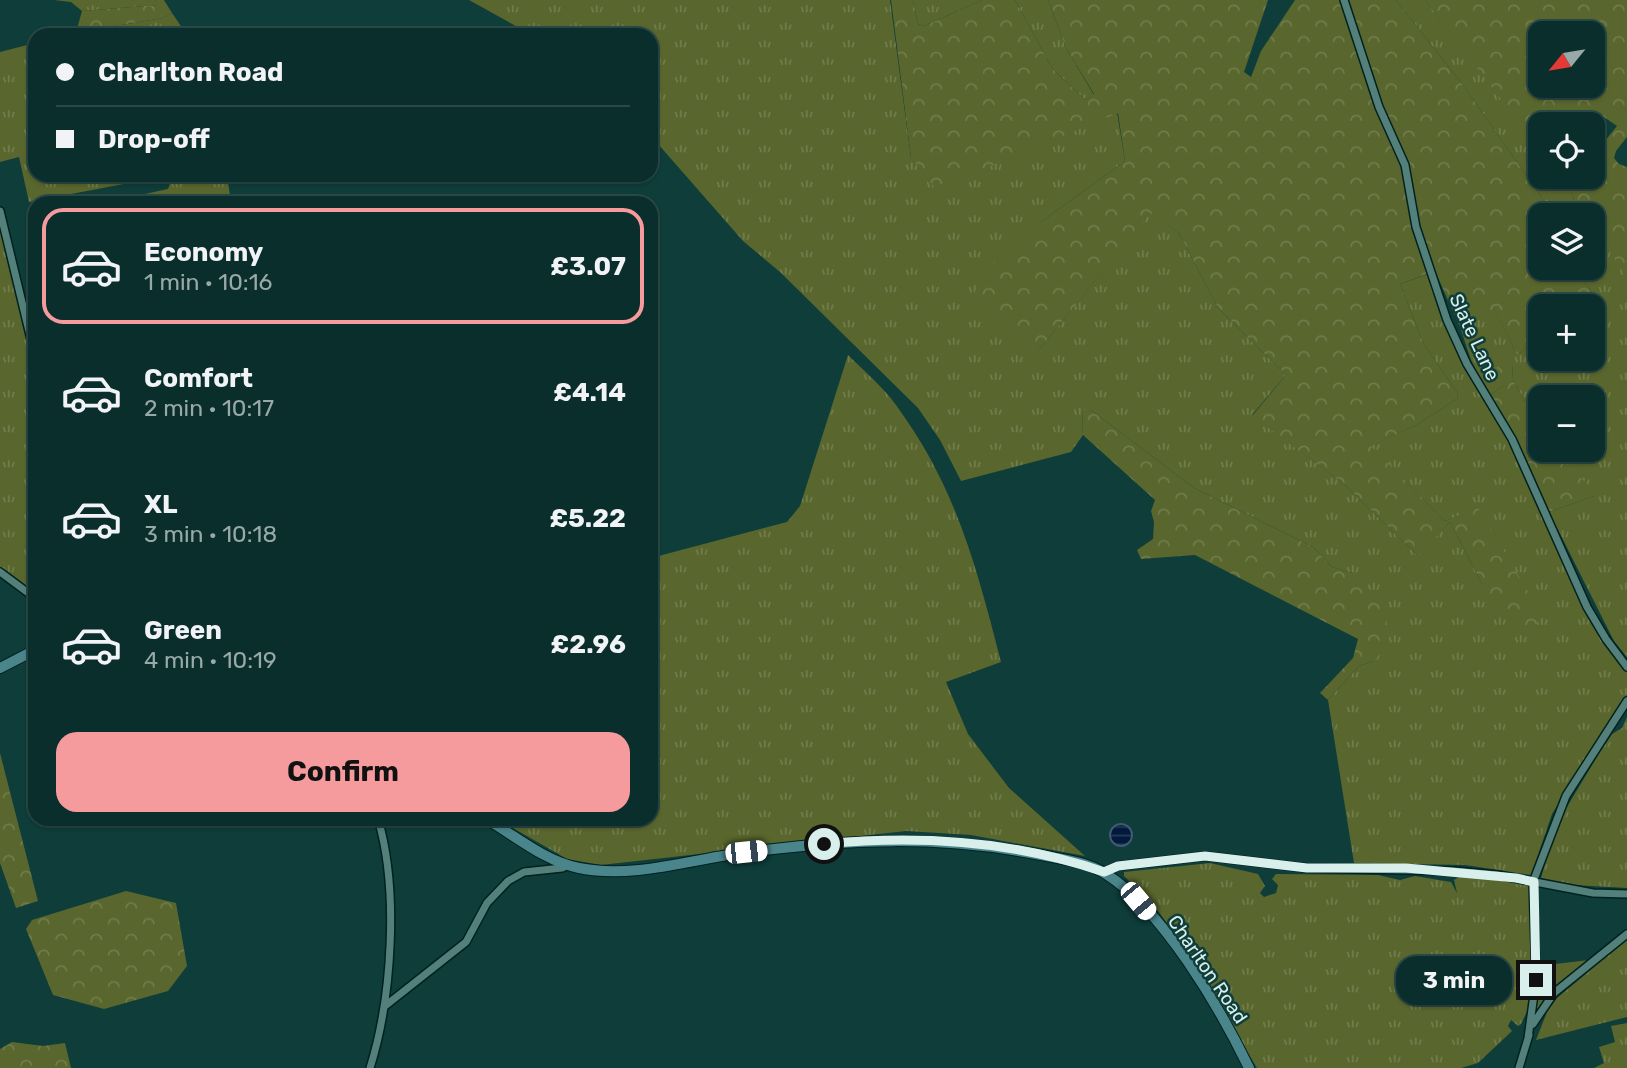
<!DOCTYPE html>
<meta charset="utf-8">
<style>
:root{--surface:#0a2e2c;--page:#183a38;--text:#f1f3f6;--muted:#99a8a9;--line:#2a4a48;--accent:#f59b9d}
body{margin:0;font-family:Rubik,sans-serif;background:var(--page);color:var(--text);height:100vh;display:flex;flex-direction:column;font-size:26px;white-space:nowrap}
*{box-sizing:border-box;margin:0}
p{font-size:23px;color:var(--muted)}
.icon{flex:none;width:38px;height:38px;fill:none;stroke:currentColor;stroke-width:2;stroke-linecap:round;stroke-linejoin:round}
.map{position:relative;flex:1;overflow:hidden}
.drawer{position:absolute;left:28px;top:196px;width:630px;height:630px;display:flex;flex-direction:column;background:var(--surface);border-radius:21px;box-shadow:0 2px 5px #0004,0 0 0 2px var(--line)}
.drawer>*{flex:none}
.top-card{position:absolute;left:28px;top:28px;width:630px;height:154px;border-radius:21px;box-shadow:0 2px 5px #0004,0 0 0 2px var(--line);display:grid;align-content:center;height:154px;padding:0 28px;background:var(--surface)}
.needle{width:46px;rotate:240deg}
.controls{position:absolute;left:1528px;top:21px;display:grid;gap:14px}
.controls a{display:grid;place-items:center;width:77px;height:77px;border-radius:14px;background:var(--surface);box-shadow:0 2px 5px #0004,0 0 0 2px var(--line);font-size:35px}
.end{position:absolute;width:32px;height:32px;margin:-16px;border:9px solid #d8efec;background:#111;box-shadow:0 0 0 4px #111}
.from{border-radius:50%}
.bubble{position:absolute;height:49px;border-radius:21px;background:var(--surface);box-shadow:0 2px 5px #0004,0 0 0 2px var(--line);font-size:23px;font-weight:700;line-height:49px;text-align:center}
.car{position:absolute;width:21px;height:42px;margin:-21px -10px;border-radius:9px;box-shadow:0 0 5px 2px #0007;background:linear-gradient(#fff 24%,#345 0 40%,#fff 0 76%,#345 0 86%,#fff 0)}
.top-card b{display:flex;align-items:center;gap:24px;height:66px;font-size:26px}
.top-card b+b{border-top:2px solid var(--line)}
.top-card i{width:18px;height:18px;background:var(--text)}
ul{padding:12px 0 0;list-style:none}
li{display:flex;align-items:center;gap:21px;height:116px;margin:0 14px 10px;padding:0 14px;border:4px solid transparent;border-radius:21px}
li div{flex:1}
li b{display:block;font-size:26px}
li em{font-style:normal;font-weight:700}
li.on{border-color:var(--accent)}
li>.icon{width:63px;height:63px;stroke-width:1.5}
.action{display:flex;gap:14px;margin-top:auto;padding:14px 28px}
.action a{flex:1;height:80px;border-radius:21px;background:var(--accent);color:#111;font-size:28px;font-weight:700;line-height:80px;text-align:center}
.map>svg:first-child{display:block}
.grass{fill:url(#grass-tufts)}
.forest{fill:url(#forest-crowns);fill-rule:evenodd}
.water{fill:url(#water-rules);stroke:#425971;stroke-width:2}
.lines{fill:none;stroke-linecap:round;stroke-linejoin:round}
.street-casing{stroke:#002220;stroke-width:10}
.secondary-casing{stroke:#002220;stroke-width:12}
.street{stroke:#54807c;stroke-width:7}
.secondary{stroke:#4a858c;stroke-width:10}
.route{stroke:#d8efec;stroke-width:9}
.labels{text-anchor:middle;stroke-width:5;stroke-linejoin:round;paint-order:stroke}
.street-label{font-size:19px;fill:#d8efec;stroke:#0e3d3a}
</style>
<div class="map">
<svg width="1627" height="1068" viewBox="0 0 1627 1068">
<defs>
<pattern id="grass-tufts" width="24" height="20" patternUnits="userSpaceOnUse" patternTransform="scale(1.75)"><rect width="24" height="20" fill="#59662d"/><path d="M3 7l-1-3M5 7V3M7 7l1-3M15 17l-1-3M17 17v-4M19 17l1-3" fill="none" stroke="#707c4c"/></pattern>
<pattern id="forest-crowns" width="20" height="18" patternUnits="userSpaceOnUse" patternTransform="scale(1.75)"><rect width="20" height="18" fill="#59662d"/><path d="M2 6a3 3 0 1 1 6 0M12 15a3 3 0 1 1 6 0" fill="none" stroke="#707c4c"/></pattern>
<pattern id="water-rules" width="6" height="5" patternUnits="userSpaceOnUse" patternTransform="scale(1.75)"><rect width="6" height="5" fill="#01193c"/><path d="M0 2.5h6" fill="none" stroke="#253b58"/></pattern>
</defs>
<rect width="100%" height="100%" fill="#0e3d3a"/>
<path class="grass" d="M54,0H155L158,5L82,11L71,2Z
M469,0H890L911,158L936,188L1117,112L1125,161L1041,222L1039,350L1150,212L1179,233L1218,308L1286,375L1252,415L1345,485L1417,555L1450,522L1482,584L1483,521L1478,509L1445,521L1370,446L1417,425L1458,398L1457,392L1424,345L1400,284L1428,274L1444,322L1465,366L1509,440L1604,641L1627,671V695L1552,814L1531,875L1465,865L1354,863L1328,700L1359,666L1374,661L1352,573L1332,567L1313,547L1194,488L1091,410L1082,411L1083,435L1071,452L961,481L940,440L918,408L780,272L743,241L651,136V35H532Z
M913,0H982L924,26L918,24Z
M1015,0H1048L1066,48L1094,95L1085,100L1052,68Z
M1396,0H1425L1540,147V177H1566L1575,203L1584,215H1554L1463,85Z
M172,13L187,35H59L77,29L85,31L163,18Z
M35,43V175H171L29,202L19,157L0,162V52Z
M173,175H227L231,203H103L168,189Z
M0,221L24,330L35,363V594L0,567Z
M1593,227L1625,269L1627,279V657L1614,641L1549,512L1594,496L1553,450H1592V397H1540V429L1513,380L1512,364L1503,386L1489,396L1471,360L1460,327L1495,309L1517,355L1540,338V359H1592L1593,312L1598,310C1595,294 1587,281 1573,274L1572,268H1592Z
M848,355C864,371 883,387 896,405C956,487 976,565 1001,662L946,682L968,734L1009,788L1085,856L971,835L906,831L601,865L567,859L506,824L505,819H651V667L656,664L651,645V558L787,522L800,506Z
M1627,717V888L1573,885L1541,878L1555,827L1598,755L1612,734L1622,728Z
M1210,863L1258,874L1265,886L1260,893L1264,897L1276,893L1278,885L1272,879L1276,874L1378,875L1400,880L1415,876L1451,882L1457,893L1454,880L1462,875L1529,885L1533,982L1531,1003L1521,1024L1518,1026L1511,1020L1508,1026L1512,1031L1478,1063L1461,1068H1257L1184,946L1155,907L1124,876V872Z
M1627,939V1017L1536,1040L1547,1012L1557,998Z
M1589,960L1547,996L1537,1009L1535,1008L1538,966Z
M1627,1023V1068H1594L1604,1063L1599,1047L1615,1042L1611,1026Z"/>
<path class="forest" d="M155,0H164L172,13L163,18L85,31L77,29L82,11L157,5Z
M891,0H913L918,24L924,26L982,0H1015L1052,68L1085,100L1094,94L1066,48L1048,0H1268L1244,72L1251,77L1261,51L1295,0H1396L1463,85L1554,215H1540V268H1572L1573,274C1587,281 1595,294 1598,310L1593,312L1592,306H1540V338L1517,355L1495,310L1460,327L1435,271L1400,284L1424,345L1457,392L1458,398L1417,425L1371,446L1445,521L1478,508L1543,617L1534,626L1521,630L1482,584L1450,522L1418,556L1345,485L1252,416L1286,375L1218,308L1179,233L1150,213L1039,350L973,295L987,268L1041,222L1125,161L1118,113L936,189L911,158Z
M1425,0H1627V137L1616,151L1614,158L1619,164L1627,167V279C1620,261 1592,236 1592,215H1584L1575,203L1566,177H1592L1593,156L1617,126L1598,113L1588,115L1576,124H1540V147L1537,146ZM1592,33V86H1540V33Z
M1507,360L1512,364L1513,380L1540,429V450H1553L1590,487L1594,496L1549,512L1514,435L1489,396L1503,386L1495,373L1498,364Z
M1082,410H1091L1194,488L1313,547L1332,567L1352,573L1385,607L1389,643L1374,661L1359,666L1328,700L1320,693L1353,658L1358,639L1195,555L1141,559L1137,550L1153,539L1154,522L1151,511L1155,500L1083,435Z
M0,753L38,901L16,908L0,863Z
M126,891L176,903L187,966L168,991L104,1009L53,995L26,929L32,920Z
M12,1042L43,1046L65,1043L71,1068H0V1049Z"/>
<path class="water" d="M1110 835a11 11 0 1 1 22 0a11 11 0 1 1-22 0Z"/>
<g class="lines">
<g class="street-casing">
<path id="street" d="M1344,0L1379,107L1405,165L1416,227L1447,320L1467,364L1512,439L1587,607L1606,639L1627,667
M0,211L35,356
M0,572L35,598
M1104,872L1118,866L1205,856L1307,868L1454,871L1498,875L1593,893L1627,894
M385,1006L466,942L487,903L508,881L524,872L562,868L568,865
M1533,1024L1554,993L1627,934
M1528,1038L1536,980L1533,882L1566,796L1627,701
M370,1068C392,998 399,890 378,819
M1519,1068L1529,1035"/>
</g>
<g class="secondary-casing">
<path id="secondary" d="M0,668L35,650
M486,819C516,836 544,861 579,868C633,879 693,859 747,852C850,839 938,835 1041,855C1062,859 1088,862 1106,874C1163,910 1220,1008 1249,1068"/>
</g>
<use href="#street" class="street"/>
<use href="#secondary" class="secondary"/>
</g>
<g class="lines">
<path class="route" d="M824,844C918,835 1015,841 1104,872L1118,866L1205,856L1307,868H1406L1516,878L1534,882L1536,980"/>
</g>
<g class="labels">
<g class="street-label">
<text transform="translate(1475 337) rotate(65)" y="7">Slate Lane</text>
<text transform="translate(1208 969) rotate(56)" y="7">Charlton Road</text>
</g>
</g>
</svg>
<div class="controls">
<a><svg class="needle" viewBox="-14 -14 28 28"><path d="M0-13l5 13h-10z" fill="#e53935"/><path d="M0 13l5-13h-10z" fill="#99a8a9"/></svg></a>
<a><svg class="icon" aria-label="locate" viewBox="0 0 24 24"><circle cx="12" cy="12" r="6"/><path d="M12 2v4M12 18v4M2 12h4M18 12h4"/></svg></a>
<a><svg class="icon" aria-label="layers" viewBox="0 0 24 24"><path d="M12 4l9 5-9 5-9-5zM3 14l9 5 9-5"/></svg></a>
<a>+</a>
<a>−</a>
</div>
<i class="end from" style="left:824px;top:844px"></i>
<i class="end" style="left:1536px;top:980px"></i>
<div class="bubble" style="left:1396px;top:956px;width:116px">3 min</div>
<i class="car" style="left:746px;top:852px;rotate:84deg"></i>
<i class="car" style="left:1138px;top:901px;rotate:140deg"></i>
<div class="top-card">
<b><i class="from"></i>Charlton Road</b>
<b><i></i>Drop-off</b>
</div>
<section class="drawer">
<ul>
<li class="on"><svg class="icon" aria-label="car" viewBox="0 0 24 24"><path d="M5 17H2v-5l4-1 3-4h7l3 4 3 1v5h-3M9 17h6M6 11h13"/><circle cx="7" cy="17" r="2"/><circle cx="17" cy="17" r="2"/></svg><div><b>Economy</b><p>1 min · 10:16</p></div><em>£3.07</em></li>
<li><svg class="icon" aria-label="car" viewBox="0 0 24 24"><path d="M5 17H2v-5l4-1 3-4h7l3 4 3 1v5h-3M9 17h6M6 11h13"/><circle cx="7" cy="17" r="2"/><circle cx="17" cy="17" r="2"/></svg><div><b>Comfort</b><p>2 min · 10:17</p></div><em>£4.14</em></li>
<li><svg class="icon" aria-label="car" viewBox="0 0 24 24"><path d="M5 17H2v-5l4-1 3-4h7l3 4 3 1v5h-3M9 17h6M6 11h13"/><circle cx="7" cy="17" r="2"/><circle cx="17" cy="17" r="2"/></svg><div><b>XL</b><p>3 min · 10:18</p></div><em>£5.22</em></li>
<li><svg class="icon" aria-label="car" viewBox="0 0 24 24"><path d="M5 17H2v-5l4-1 3-4h7l3 4 3 1v5h-3M9 17h6M6 11h13"/><circle cx="7" cy="17" r="2"/><circle cx="17" cy="17" r="2"/></svg><div><b>Green</b><p>4 min · 10:19</p></div><em>£2.96</em></li>
</ul>
<div class="action"><a>Confirm</a></div>
</section>
</div>
